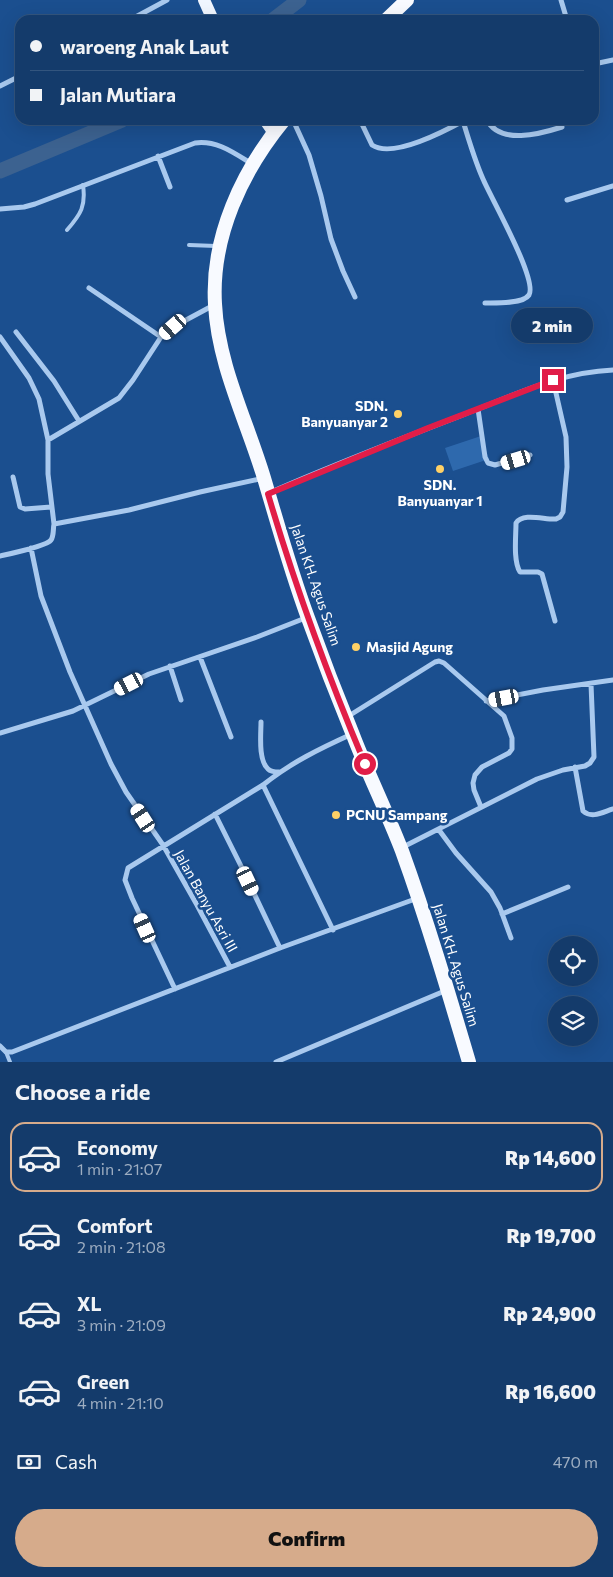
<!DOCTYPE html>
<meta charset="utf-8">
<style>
:root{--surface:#143b6b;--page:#1d4271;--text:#f1f3f6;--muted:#9dadc1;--line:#33557e;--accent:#d6ab8b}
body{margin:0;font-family:Commissioner,sans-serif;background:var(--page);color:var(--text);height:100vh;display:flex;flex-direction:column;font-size:19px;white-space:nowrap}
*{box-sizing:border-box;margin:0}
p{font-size:16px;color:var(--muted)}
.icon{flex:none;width:28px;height:28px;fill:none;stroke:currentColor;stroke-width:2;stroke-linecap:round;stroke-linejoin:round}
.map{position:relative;height:1062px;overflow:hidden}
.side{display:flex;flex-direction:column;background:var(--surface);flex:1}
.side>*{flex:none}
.hud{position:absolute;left:15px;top:15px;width:584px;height:110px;border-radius:15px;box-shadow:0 5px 20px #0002,0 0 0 1px var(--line);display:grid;align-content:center;height:110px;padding:0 15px;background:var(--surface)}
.buttons{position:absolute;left:548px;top:936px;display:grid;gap:10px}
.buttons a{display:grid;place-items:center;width:50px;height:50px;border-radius:50%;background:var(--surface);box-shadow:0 5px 20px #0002,0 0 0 1px var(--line);font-size:25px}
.end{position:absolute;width:22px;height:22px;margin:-11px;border:6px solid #e11d48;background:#fff;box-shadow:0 0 0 2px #fff}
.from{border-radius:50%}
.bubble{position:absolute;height:35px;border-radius:18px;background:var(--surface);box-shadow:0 5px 20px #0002,0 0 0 1px var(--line);font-size:16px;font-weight:800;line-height:35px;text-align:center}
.car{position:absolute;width:15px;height:30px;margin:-15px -8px;border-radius:6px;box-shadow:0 0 4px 1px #0007;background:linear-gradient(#fff 24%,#345 0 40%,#fff 0 76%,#345 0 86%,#fff 0)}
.hud b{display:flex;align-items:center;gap:18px;height:48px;font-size:19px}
.hud b+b{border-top:1px solid var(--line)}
.hud i{width:12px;height:12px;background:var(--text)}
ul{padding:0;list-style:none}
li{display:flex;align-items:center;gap:15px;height:70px;margin:0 10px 8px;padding:0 5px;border:2px solid transparent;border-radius:15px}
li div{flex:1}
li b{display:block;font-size:19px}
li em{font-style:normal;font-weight:800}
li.current{border-color:var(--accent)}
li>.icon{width:45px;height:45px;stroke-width:1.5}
h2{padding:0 15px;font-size:22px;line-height:60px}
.pay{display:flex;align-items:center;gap:12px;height:55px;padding:0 15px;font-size:19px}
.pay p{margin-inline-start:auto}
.action{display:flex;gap:10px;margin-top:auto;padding:10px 15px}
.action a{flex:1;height:58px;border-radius:30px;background:var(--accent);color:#111;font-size:20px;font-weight:800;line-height:58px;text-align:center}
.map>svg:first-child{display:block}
.green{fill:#2e69ad}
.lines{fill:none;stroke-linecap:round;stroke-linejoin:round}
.river{stroke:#3c6290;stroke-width:15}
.service{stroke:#a9c9ee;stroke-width:4}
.minor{stroke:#a9c9ee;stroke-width:5}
.primary{stroke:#f0f6ff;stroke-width:12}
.trunk{stroke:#f8faff;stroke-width:14}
.route{stroke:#e11d48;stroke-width:6}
.poi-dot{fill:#ffd166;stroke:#1b4f8f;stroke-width:2}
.labels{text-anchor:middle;stroke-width:5;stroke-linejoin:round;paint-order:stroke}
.poi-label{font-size:14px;font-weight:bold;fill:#fff;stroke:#1b4f8f;text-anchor:start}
.street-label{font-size:14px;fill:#fff;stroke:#1b4f8f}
</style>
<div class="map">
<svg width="613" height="1062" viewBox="0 0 613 1062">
<rect width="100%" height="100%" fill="#1b4f8f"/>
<path class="green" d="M481,436L489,459L453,471L445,448Z"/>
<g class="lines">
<path class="river" d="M273,20L299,0
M0,171L122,120"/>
<path class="service" d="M67,230C81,214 86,206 83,185
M189,245L216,246
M6,1052L10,1062"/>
<path class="minor" d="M561,0L567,20
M130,20L167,0
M594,64L613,60
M0,86L20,76
M293,120L309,155L321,196L331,239L343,271L355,297
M360,120L372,145C393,159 445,131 465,120
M487,120C500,145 540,134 562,127
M463,121C469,141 475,161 483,179C491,198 538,280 529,295C523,304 496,303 485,303
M158,156L170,187
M567,200L613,186
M0,209L24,207L35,204L195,143C217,140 234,153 252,164
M89,288L161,337
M16,332L54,381L79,421
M0,337L29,378L39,399L48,440V474L54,524
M553,380L566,437L567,467L563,512L560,517L556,519C545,520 523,512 516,523C516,536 513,561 520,572H538L542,574L555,621
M478,409L485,457L488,463L495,465L530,455
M48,440L119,398L133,380L161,337L173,327L214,305
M13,477L20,507L25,509L51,507
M269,493C337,463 408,436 478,409C523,391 564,372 613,370
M31,548L41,596L70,672L111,764L126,792L163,845L197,905L230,967
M0,556C9,554 47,546 51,540C54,536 53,528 54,524L129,510L200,492L264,478
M200,657L231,737
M170,666L181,700
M486,701L543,690L613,680
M347,717L435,662L439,661L444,663L504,716L512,738V749L509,753L482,767L475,775L473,783L474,790L481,807
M261,722C261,734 258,760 268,769C271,772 275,772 279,772
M0,733L73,711L149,674L257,637L308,617
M575,767L583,811C592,819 603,812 613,809
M263,785L333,930
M215,814L240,864L280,948
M439,830L456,853L491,892L500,908L511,938
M401,848L537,779L563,770L585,766L590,763L594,757L591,684
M502,914L568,887
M175,989L132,898L125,880L128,868L263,785C290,763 321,748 352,734
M0,1046L6,1052H12L280,948L418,898
M276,1062L447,990"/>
<path class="primary" d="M204,0L213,20
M265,120L274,133"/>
<path class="trunk" d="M386,20L407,0
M284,120C242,171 211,237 215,304C218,365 247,421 264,478C278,525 291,572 308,618C322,657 337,696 353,735C368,774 387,812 402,851C427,920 448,991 469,1062"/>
</g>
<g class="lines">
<path class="route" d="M365,764C328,676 295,586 268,494L428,428L553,380"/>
</g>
<g class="poi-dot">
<circle cx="398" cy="414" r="5"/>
<circle cx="440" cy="469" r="5"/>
<circle cx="356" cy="647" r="5"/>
<circle cx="336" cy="815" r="5"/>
</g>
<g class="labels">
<g class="poi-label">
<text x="388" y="411" text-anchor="end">SDN.<tspan x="388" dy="16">Banyuanyar 2</tspan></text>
<text x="440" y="490" text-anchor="middle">SDN.<tspan x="440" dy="16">Banyuanyar 1</tspan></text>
<text x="366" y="652">Masjid Agung</text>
<text x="346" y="820">PCNU Sampang</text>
</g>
<g class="street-label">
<text transform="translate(316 585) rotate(71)" y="5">Jalan KH. Agus Salim</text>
<text transform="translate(206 901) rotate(61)" y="5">Jalan Banyu Asri III</text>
<text transform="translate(456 965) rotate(73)" y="5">Jalan KH. Agus Salim</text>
</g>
</g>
</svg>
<div class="buttons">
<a><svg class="icon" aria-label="locate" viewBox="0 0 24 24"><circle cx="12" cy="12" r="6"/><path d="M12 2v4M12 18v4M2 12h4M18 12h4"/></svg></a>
<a><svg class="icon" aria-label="layers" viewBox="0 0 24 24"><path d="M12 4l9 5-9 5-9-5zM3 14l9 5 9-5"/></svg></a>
</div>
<i class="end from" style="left:365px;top:764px"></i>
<i class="end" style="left:553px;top:380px"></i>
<div class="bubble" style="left:511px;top:308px;width:82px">2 min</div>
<i class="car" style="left:173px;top:327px;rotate:229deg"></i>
<i class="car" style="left:516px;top:460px;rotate:253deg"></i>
<i class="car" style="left:129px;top:684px;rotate:243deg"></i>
<i class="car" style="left:504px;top:698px;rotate:260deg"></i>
<i class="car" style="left:143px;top:818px;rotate:327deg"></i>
<i class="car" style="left:248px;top:881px;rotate:155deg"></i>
<i class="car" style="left:145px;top:928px;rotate:336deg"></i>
<div class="hud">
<b><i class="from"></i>waroeng Anak Laut</b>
<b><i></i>Jalan Mutiara</b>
</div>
</div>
<section class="side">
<h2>Choose a ride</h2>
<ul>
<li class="current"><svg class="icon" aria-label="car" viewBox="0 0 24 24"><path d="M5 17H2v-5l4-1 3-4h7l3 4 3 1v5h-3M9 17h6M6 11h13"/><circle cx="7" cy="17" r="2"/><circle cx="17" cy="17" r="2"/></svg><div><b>Economy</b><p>1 min · 21:07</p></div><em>Rp 14,600</em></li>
<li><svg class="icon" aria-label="car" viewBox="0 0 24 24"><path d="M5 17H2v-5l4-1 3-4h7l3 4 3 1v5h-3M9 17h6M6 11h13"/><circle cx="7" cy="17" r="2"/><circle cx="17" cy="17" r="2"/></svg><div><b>Comfort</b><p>2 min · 21:08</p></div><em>Rp 19,700</em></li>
<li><svg class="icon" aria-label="car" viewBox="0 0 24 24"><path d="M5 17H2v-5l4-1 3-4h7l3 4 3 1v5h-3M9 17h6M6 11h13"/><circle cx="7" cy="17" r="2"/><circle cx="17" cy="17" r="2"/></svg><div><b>XL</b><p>3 min · 21:09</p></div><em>Rp 24,900</em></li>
<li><svg class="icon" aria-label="car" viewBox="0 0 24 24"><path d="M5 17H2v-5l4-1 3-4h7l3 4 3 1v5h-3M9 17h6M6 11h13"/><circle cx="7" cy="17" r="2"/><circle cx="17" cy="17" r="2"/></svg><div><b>Green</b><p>4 min · 21:10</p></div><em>Rp 16,600</em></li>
</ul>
<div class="pay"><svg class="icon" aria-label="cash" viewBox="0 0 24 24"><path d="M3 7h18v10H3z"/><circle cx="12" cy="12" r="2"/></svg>Cash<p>470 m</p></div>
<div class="action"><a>Confirm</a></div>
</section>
